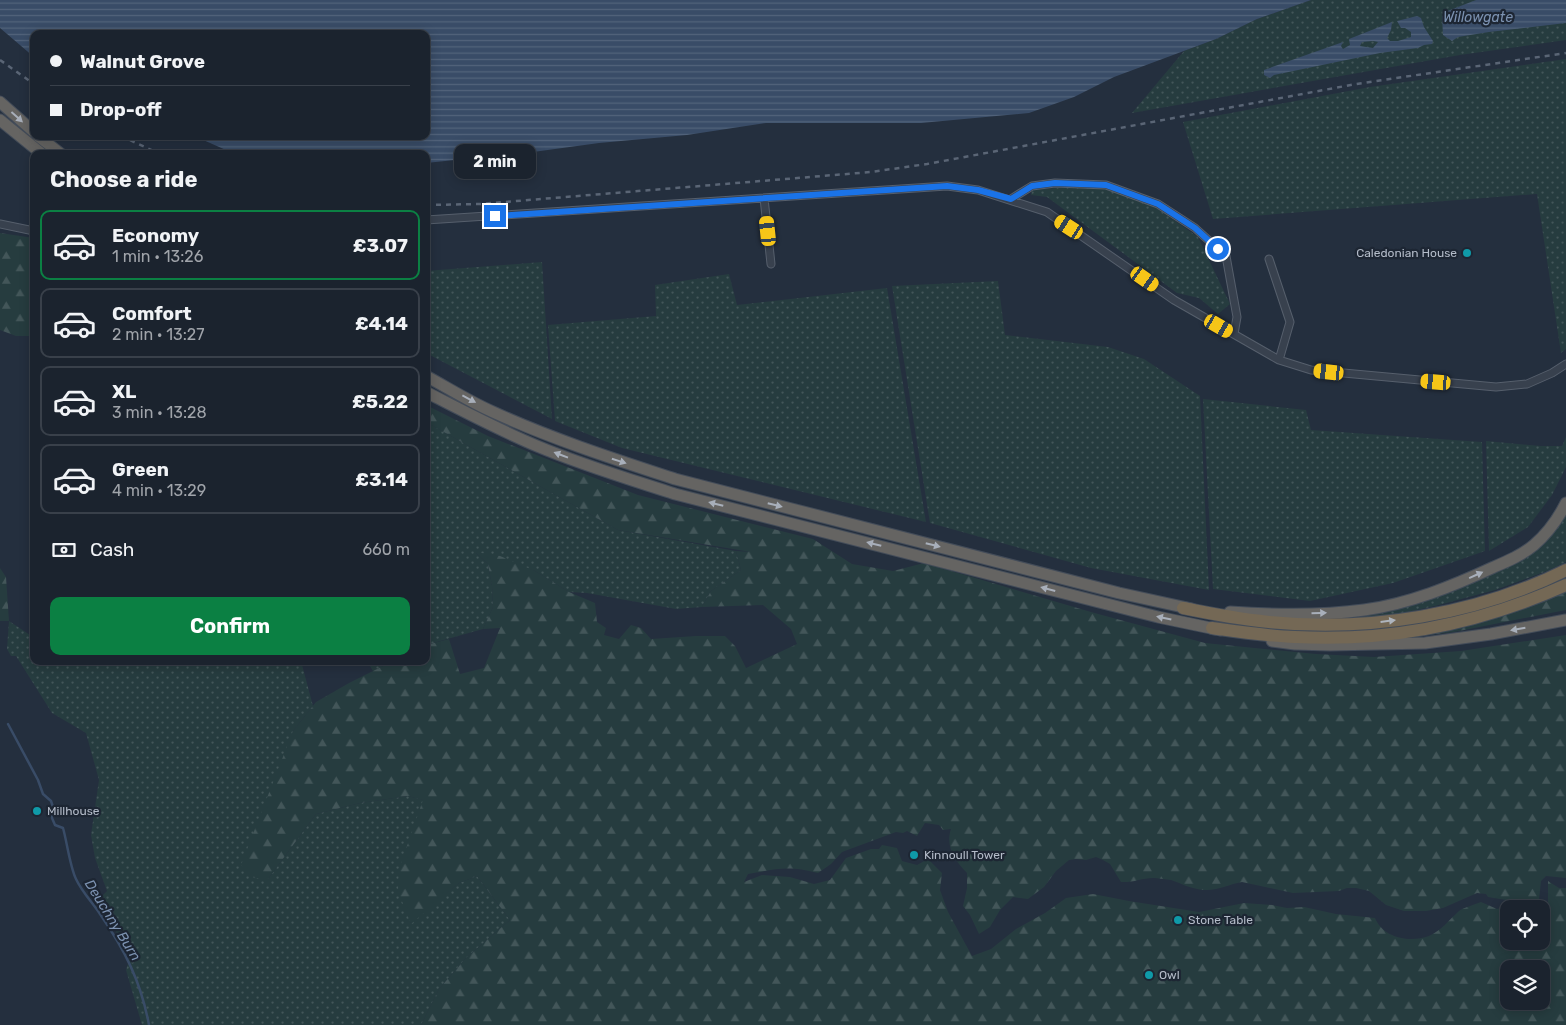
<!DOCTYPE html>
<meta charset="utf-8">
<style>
:root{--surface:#1b232e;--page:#242b36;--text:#f1f3f6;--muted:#a0a4aa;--line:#39404a;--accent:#0b8043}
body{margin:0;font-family:Rubik,sans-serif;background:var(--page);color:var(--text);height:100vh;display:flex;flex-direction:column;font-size:19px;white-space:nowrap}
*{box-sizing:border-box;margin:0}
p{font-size:16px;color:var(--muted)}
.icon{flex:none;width:28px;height:28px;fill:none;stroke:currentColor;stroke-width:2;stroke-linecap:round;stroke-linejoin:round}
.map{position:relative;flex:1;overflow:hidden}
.sheet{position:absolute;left:30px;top:150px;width:400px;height:515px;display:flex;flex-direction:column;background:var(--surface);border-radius:10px;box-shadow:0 2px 12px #0003,0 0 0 1px var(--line)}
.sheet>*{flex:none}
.guide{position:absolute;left:30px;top:30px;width:400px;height:110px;border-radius:10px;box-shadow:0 2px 12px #0003,0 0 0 1px var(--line);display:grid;align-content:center;height:110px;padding:0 20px;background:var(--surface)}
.controls{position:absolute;left:1500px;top:900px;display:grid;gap:10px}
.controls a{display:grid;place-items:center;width:50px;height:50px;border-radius:10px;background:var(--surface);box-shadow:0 2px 12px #0003,0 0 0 1px var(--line);font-size:25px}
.end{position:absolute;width:22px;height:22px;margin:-11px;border:6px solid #1a73e8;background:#fff;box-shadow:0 0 0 2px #fff}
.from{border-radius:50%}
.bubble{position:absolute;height:35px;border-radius:10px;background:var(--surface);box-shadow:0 2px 12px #0003,0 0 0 1px var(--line);font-size:16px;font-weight:700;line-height:35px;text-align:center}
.car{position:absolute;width:15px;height:30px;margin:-15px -8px;border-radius:6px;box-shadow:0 0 4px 1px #0007;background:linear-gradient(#f5c518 24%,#345 0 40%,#f5c518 0 76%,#345 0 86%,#f5c518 0)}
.guide b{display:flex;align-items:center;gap:18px;height:48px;font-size:19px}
.guide b+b{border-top:1px solid var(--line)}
.guide i{width:12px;height:12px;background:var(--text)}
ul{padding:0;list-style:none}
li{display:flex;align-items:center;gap:15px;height:70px;margin:0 10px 8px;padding:0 10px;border:2px solid var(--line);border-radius:10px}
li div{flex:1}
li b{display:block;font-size:19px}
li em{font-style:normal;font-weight:700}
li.on{border-color:var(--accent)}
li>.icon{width:45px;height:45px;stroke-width:1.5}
h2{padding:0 20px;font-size:22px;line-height:60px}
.pay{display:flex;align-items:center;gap:12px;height:55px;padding:0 20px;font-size:19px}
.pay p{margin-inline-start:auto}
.action{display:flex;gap:10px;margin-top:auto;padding:10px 20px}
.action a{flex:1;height:58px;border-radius:10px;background:var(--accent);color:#fff;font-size:20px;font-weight:700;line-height:58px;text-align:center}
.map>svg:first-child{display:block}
.grass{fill:url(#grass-dots)}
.forest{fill:url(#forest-firs);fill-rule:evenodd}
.water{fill:url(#water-rules);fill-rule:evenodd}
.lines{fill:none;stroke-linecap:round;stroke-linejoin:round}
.stream{stroke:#394c67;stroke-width:2.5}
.minor-casing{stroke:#565f6c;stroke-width:9}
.trunk-casing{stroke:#434c59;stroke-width:13}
.motorway-casing{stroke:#434c59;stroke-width:14}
.minor{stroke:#38414e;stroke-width:7}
.trunk{stroke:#656462;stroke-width:11}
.motorway{stroke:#746855;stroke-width:12}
.rail{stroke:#5a6575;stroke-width:2.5;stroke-dasharray:5 5;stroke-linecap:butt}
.oneway{fill:#a8afba}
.oneway2{fill:#aeb4bd}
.route{stroke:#1a73e8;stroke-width:6}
.culture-dot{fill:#0f9aa8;stroke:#1d2633;stroke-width:2}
.labels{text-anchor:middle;stroke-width:4.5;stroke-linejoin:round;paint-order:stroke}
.poi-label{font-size:12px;fill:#b4bcc9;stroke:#1d2633;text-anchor:start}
.water-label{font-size:14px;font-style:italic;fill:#7c92b1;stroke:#1d2633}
</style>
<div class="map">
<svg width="1566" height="1025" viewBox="0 0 1566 1025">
<defs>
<pattern id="grass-dots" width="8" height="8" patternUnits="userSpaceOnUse" patternTransform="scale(1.25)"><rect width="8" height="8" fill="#263c3f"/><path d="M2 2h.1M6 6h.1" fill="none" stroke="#435659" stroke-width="1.8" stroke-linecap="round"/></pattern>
<pattern id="forest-firs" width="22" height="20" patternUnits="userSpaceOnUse" patternTransform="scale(1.25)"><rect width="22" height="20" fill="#263c3f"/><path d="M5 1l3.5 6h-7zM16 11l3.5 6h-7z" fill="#435659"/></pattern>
<pattern id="water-rules" width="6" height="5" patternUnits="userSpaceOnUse" patternTransform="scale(1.25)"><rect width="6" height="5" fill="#394c67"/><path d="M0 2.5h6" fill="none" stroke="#53647b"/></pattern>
</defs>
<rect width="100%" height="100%" fill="#242f3e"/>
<path class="grass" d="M1311,0H1566V40L1460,55L1132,113L1184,51L1216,39L1257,19Z
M1566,59V349L1561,353L1537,194L1213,219L1183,122L1370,87Z
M1081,186L1111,190L1158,209L1198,237L1230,304L1218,314L1199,298L1177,293L1047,197L1031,195L1032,190Z
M542,262L552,419L426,353V271Z
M729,274L737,305L887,288L926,522L622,448L555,421L548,325L656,316L655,285Z
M998,281L1005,335L1108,347L1144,359L1200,396L1209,590L1091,568L930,523L892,286Z
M1203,399L1306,410L1311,430L1482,442L1485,551L1393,583L1310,601L1213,589Z
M426,422L618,530L736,551L741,570L711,591L702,607L676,609L587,593L569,592L535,571L476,553L488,564L492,586L493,607L483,629L426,645Z
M1566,437V467L1552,495L1528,527L1489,551L1486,441L1541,446H1562Z
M1566,508V562L1547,571L1495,590L1435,606L1366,621L1331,618L1377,611L1511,561Z
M9,621L30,635L34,634V661H301L313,706L293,731L268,879L316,814L360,803L408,796L424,800L410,923L459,883L477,876L510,920L466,958L439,989L421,1025H142L126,970L131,954L96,902L107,891L95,858L91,835L99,780L86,733L52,713L16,656H11L7,649Z
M367,661H393L373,671Z"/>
<path class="forest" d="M0,233L34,238V336H16L0,330Z
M426,405L488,436L638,495L813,539L852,564L893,571L924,563L1091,612L1205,643L1316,654L1374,657L1461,651L1566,635V878L1546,876L1541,881L1538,909H1524L1522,904L1512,901L1488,897L1486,894L1477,893L1443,908L1426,911H1404L1386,905L1369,891L1356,888H1347L1339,891L1293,893L1242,882C1229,884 1218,891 1204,890C1192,889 1182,884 1171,880C1166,879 1160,879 1155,878C1144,877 1133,883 1121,882L1110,864L1103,860L1096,857L1086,860L1076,859L1069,860L1056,871L1044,887L1028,899L1013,897L1000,910L990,927L979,934L970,915L963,906L967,888V873C955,861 945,846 951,829L943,830L939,825L925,823L917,836L907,831L903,833L896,832L842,852L831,864L818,873C788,865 777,869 748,874L744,882L762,875L790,877L814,884L830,880L846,858L871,849H879L882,845L897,848L902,861L917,865L928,859L942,873L940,890L948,912L972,956L991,949L1016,929L1045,913L1066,898L1093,894L1129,901L1199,912L1244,903L1272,905L1287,908L1304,907L1336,914L1375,918C1383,938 1410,943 1429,936C1441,931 1450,919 1459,911C1465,907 1474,905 1481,902L1497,909L1510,905L1514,909H1509V941H1541V922L1548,908V881L1559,888H1566V1025H421L439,989L466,958L510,920L477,876L459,883L411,924L398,891L399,869L423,800L408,796L360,803L316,814L268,879L254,878L241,865L293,731L316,702L349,683L393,661H426V645L449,639L460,674L484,668L500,628L483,629L493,607L492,586L488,564L475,552L500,556L535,571L569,592L595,603L597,622L606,628L604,635L619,639L631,625L641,628L651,639L696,636H725L735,646L746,668L797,644L791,629L763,605L702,607L711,591L741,570L736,551L751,552L618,530L426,422ZM1509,969H1541V1001H1509Z
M0,568L6,577L9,621H0Z
M1566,591V610L1454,632L1397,639L1506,615Z"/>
<path class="water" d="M0,0H1311L1257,19L1216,39L1114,77L1074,97L1029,113L921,123H766L687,135L599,143L533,152L426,163V154H235L201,139L183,136H426V34H34V57L0,28Z
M1476,0H1566V23L1489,32L1458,37L1452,41L1443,35L1442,17L1445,12Z
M1417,16L1421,18L1424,27L1433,41L1432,44L1424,45L1418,48L1380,53L1274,75L1270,78L1264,75V70L1343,42L1341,46L1343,49L1350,45L1349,39L1392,22L1391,30L1387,38L1390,41H1398L1411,37V32L1405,28H1401L1397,21ZM1373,41L1378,42L1373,48L1360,46L1362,42Z"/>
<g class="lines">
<path class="stream" d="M8,724L38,780L43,794L51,801L53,807L52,818L55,825L63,828C67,842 70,867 76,879C82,892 92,902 100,914C125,950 141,982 149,1025"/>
<g class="minor-casing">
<path id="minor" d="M764,198L771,264
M1011,199L1032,186L1055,183L1106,185L1158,204L1195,228L1226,256L1237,317L1234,334
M426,220L947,186L978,190L1047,212L1174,300L1279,360L1311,370L1496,387L1527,384L1552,373L1566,364
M0,224L34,231
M1269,259L1290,322L1279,360"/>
</g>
<g class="trunk-casing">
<path id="trunk" d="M0,102L34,132
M0,120L42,154
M38,136L61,154
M426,376C448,388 470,402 493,412C552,439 614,459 675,479L1119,593L1192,609
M426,392C463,411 499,430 537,446C582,465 629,479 675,494L1158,617L1220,630
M1230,612C1274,615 1320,616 1364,610C1409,604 1453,586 1494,567C1508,561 1522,555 1534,545C1548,533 1558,519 1566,503
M1272,641L1295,644L1330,645L1425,643L1491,634L1566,620"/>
</g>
<g class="motorway-casing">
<path id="motorway" d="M1183,608C1212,614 1240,619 1269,622C1369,632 1476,615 1566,570
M1212,628C1240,632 1267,636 1295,637C1389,642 1481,623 1566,585"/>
</g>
<use href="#minor" class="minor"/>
<use href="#trunk" class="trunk"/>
<use href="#motorway" class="motorway"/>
<path class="rail" d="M0,60L34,84
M121,136L160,154
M426,205L480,204L871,172L927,164L1356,84L1566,53"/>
</g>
<defs><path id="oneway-solid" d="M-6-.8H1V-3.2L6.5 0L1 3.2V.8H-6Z" transform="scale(1.25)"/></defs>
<g class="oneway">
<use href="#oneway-solid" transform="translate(17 117) rotate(42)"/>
<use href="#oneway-solid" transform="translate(469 399) rotate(28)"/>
<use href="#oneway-solid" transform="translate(561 455) rotate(-159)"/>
<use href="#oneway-solid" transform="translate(619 461) rotate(18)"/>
<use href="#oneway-solid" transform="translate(716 504) rotate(-166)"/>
<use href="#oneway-solid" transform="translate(775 505) rotate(14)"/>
<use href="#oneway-solid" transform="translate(874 544) rotate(-166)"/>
<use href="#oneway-solid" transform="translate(933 545) rotate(14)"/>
<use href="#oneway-solid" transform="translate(1476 575) rotate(-24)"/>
<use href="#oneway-solid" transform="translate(1048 589) rotate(-165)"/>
<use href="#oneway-solid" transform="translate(1319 613) rotate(-2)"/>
<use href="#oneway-solid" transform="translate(1164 618) rotate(-168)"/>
<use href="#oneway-solid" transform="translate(1518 629) rotate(170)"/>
</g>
<use class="oneway2" href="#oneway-solid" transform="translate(1388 621) rotate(-7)"/>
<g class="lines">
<path class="route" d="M495,216L947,186L978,190L1011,199L1032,186L1055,183L1106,185L1158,204L1195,228L1218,249"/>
</g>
<g class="culture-dot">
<circle cx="1467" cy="253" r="5"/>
<circle cx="37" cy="811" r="5"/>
<circle cx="914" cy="855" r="5"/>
<circle cx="1178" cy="920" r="5"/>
<circle cx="1149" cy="975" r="5"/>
</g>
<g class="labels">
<g class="poi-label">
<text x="1457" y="257" text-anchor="end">Caledonian House</text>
<text x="47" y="815">Millhouse</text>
<text x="924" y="859">Kinnoull Tower</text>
<text x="1188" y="924">Stone Table</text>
<text x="1159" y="979">Owl</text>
</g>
<g class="water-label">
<text x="1478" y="22">Willowgate</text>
<text transform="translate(113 920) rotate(58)" y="5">Deuchny Burn</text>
</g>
</g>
</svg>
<div class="controls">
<a><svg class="icon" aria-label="locate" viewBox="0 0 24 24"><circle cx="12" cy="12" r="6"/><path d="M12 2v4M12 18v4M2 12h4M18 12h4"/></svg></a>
<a><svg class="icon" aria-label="layers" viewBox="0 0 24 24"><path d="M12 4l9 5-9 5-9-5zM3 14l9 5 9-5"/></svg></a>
</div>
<i class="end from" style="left:1218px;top:249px"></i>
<i class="end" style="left:495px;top:216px"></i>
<div class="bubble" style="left:454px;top:144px;width:82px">2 min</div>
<i class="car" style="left:1069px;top:227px;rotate:303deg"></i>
<i class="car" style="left:768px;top:231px;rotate:354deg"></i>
<i class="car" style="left:1145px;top:279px;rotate:125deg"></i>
<i class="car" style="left:1219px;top:326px;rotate:120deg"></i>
<i class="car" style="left:1329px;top:372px;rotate:276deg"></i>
<i class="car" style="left:1436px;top:382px;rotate:275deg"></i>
<div class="guide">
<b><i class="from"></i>Walnut Grove</b>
<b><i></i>Drop-off</b>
</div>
<section class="sheet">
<h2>Choose a ride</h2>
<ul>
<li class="on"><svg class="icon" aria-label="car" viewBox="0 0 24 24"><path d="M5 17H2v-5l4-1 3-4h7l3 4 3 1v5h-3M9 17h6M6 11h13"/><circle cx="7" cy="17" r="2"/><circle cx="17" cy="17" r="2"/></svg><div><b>Economy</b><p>1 min · 13:26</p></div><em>£3.07</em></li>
<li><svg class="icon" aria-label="car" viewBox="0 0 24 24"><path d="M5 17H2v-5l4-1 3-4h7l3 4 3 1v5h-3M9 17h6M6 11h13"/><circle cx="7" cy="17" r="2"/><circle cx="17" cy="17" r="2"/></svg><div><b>Comfort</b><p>2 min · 13:27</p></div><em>£4.14</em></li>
<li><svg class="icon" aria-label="car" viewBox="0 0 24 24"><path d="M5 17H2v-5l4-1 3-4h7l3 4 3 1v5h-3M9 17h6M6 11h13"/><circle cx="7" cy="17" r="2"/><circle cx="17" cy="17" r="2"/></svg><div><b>XL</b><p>3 min · 13:28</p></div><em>£5.22</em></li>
<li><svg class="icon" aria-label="car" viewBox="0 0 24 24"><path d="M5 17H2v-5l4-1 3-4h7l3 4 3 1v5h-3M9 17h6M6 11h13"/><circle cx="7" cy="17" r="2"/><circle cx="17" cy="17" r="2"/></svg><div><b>Green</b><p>4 min · 13:29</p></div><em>£3.14</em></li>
</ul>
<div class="pay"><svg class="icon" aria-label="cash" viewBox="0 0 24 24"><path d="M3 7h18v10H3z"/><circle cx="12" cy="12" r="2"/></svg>Cash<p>660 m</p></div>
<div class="action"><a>Confirm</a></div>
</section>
</div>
